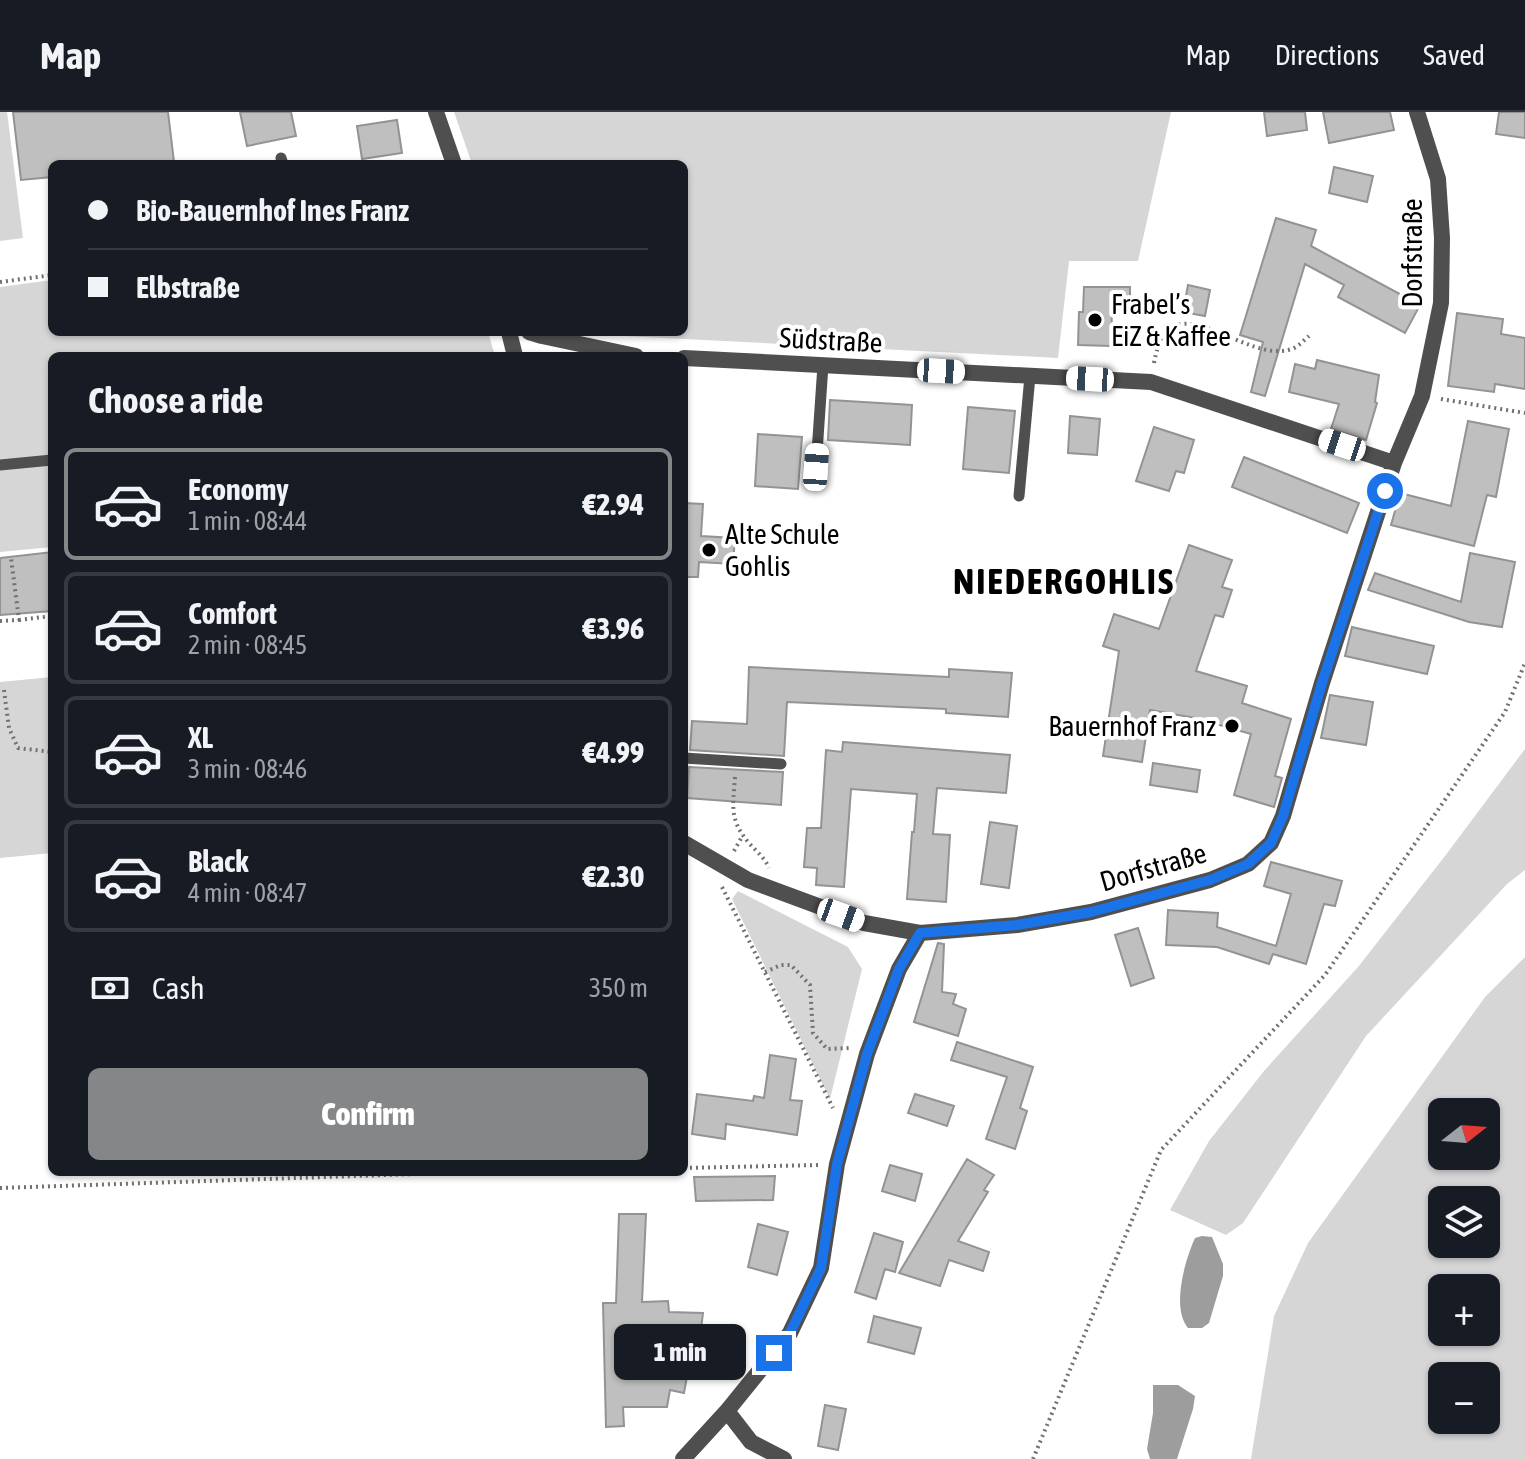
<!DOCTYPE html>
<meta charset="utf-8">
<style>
:root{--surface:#171b24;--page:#20242c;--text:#f1f3f6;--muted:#9ea1a6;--line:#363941;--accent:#858687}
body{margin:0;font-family:"Asap Condensed",sans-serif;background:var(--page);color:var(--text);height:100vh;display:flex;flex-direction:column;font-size:30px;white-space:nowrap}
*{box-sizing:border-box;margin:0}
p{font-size:26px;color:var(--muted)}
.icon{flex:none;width:44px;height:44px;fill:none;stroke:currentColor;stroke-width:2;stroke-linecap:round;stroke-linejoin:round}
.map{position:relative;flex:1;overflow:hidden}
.drawer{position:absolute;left:48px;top:240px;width:640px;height:824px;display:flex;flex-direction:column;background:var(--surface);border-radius:12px;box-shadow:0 2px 6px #0004}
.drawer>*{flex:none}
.hud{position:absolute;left:48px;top:48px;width:640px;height:176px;border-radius:12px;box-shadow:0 2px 6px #0004;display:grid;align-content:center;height:176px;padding:0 40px;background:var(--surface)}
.needle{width:52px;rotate:73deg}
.controls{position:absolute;left:1428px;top:986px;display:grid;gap:16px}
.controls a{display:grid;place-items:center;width:72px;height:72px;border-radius:12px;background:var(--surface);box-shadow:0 2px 6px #0004;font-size:40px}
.end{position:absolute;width:36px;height:36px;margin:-18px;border:10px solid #1a73e8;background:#fff;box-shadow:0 0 0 4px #fff}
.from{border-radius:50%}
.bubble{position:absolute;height:56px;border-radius:12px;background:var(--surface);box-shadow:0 2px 6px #0004;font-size:26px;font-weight:800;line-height:56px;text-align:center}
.car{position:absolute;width:24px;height:48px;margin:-24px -12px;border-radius:10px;box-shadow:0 0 6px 2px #0007;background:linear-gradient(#fff 24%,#345 0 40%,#fff 0 76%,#345 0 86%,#fff 0)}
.hud b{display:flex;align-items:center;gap:28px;height:76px;font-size:30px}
.hud b+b{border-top:2px solid var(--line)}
.hud i{width:20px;height:20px;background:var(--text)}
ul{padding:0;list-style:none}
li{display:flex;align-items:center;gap:24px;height:112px;margin:0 16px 12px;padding:0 24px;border:4px solid var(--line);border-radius:12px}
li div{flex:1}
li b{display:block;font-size:30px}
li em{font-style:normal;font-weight:800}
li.on{border-color:var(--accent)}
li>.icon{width:72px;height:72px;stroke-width:1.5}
h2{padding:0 40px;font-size:36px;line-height:96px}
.pay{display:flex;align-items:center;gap:20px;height:88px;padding:0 40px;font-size:30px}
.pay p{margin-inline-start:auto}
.button{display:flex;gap:16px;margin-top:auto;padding:16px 40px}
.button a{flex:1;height:92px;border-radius:12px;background:var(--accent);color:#fff;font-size:32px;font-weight:800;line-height:92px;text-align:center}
header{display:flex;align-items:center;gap:48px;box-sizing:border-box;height:112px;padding:0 40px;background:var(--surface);border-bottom:2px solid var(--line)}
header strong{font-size:38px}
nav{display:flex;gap:44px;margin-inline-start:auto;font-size:28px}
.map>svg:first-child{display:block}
.green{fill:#d6d6d6;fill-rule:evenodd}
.water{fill:#9d9d9d}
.building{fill:#bfbfbf;stroke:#939393;stroke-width:2}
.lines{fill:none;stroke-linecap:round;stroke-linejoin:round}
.path{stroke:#717171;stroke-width:4;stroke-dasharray:2 4;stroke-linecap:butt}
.lane{stroke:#4f4f4f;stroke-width:11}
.street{stroke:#4f4f4f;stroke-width:16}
.route{stroke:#1a73e8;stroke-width:10}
.poi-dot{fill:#000;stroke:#fff;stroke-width:3}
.labels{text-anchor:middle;stroke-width:8;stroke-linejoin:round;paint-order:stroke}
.street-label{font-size:28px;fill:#000;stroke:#fff}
.poi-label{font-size:28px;fill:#000;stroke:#fff;text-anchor:start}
.district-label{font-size:36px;font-weight:bold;letter-spacing:2px;fill:#000;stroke:#fff}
</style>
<header>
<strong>Map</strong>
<nav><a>Map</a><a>Directions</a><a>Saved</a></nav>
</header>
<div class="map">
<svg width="1525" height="1347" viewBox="0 0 1525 1347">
<rect width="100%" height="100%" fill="#fff"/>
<path class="green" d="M0,0H7L23,126L0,129Z
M454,0H1171L1138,149H1069L1058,246L604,223L598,220H684V52H472Z
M52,168V220H488L495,244H52V435L0,440V175Z
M52,565V741L0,746V570Z
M1525,637V758L1507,772L1366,924L1243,1111L1226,1123L1170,1098L1209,1029L1264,959L1358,855L1445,744Z
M738,779L848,835L862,857L830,987L732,787Z
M1525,845V1347H1251L1274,1204L1308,1131L1485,885ZM1442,1000H1486V1044H1442ZM1442,1088H1486V1132H1442ZM1442,1176H1486V1220H1442ZM1442,1264H1486V1308H1442Z"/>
<path class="water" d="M1202,1124L1212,1125L1223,1152V1164L1209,1211L1202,1216H1188C1171,1196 1185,1148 1195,1126Z
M1153,1273H1178L1195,1284L1193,1297L1177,1347H1150L1147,1337L1153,1301Z"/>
<path class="building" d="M13,0H168L174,50L158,52H52V65L21,68Z
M240,0H291L296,24L247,34Z
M1264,0H1305L1307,18L1267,24Z
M1323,0H1390L1394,18L1329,31Z
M1499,0H1525V26L1496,22Z
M397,8L402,41L362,47L357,14Z
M1334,55L1373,64L1367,90L1329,81Z
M1276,106L1316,118L1311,134L1420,193L1405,221L1338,185L1344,173L1305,152L1265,284L1251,280L1263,230L1240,223Z
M1188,173L1210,178L1205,204L1183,200Z
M1084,175H1130V198H1112L1111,234L1078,233L1079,200H1083Z
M1457,201L1503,207L1501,222L1525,226V277L1495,272L1494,280L1448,274Z
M1317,248L1379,263L1375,290L1377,291L1366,328L1331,317L1339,292L1289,280L1295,252L1315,257Z
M830,288L912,293L910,333L828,328Z
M968,295L1015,299L1009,361L963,357Z
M1070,304L1100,307L1097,343L1068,341Z
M1468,309L1509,317L1496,385L1487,383L1474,434L1391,413L1400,381L1451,394Z
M1154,315L1194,328L1184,361L1176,359L1169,379L1136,369Z
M758,322L802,325L798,377L755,374Z
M1244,345L1359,391L1347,421L1232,375Z
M684,391L703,392L701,424L735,426L733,452L699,450L698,465H684Z
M1189,433L1232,448L1222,475L1232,478L1223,505L1215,503L1196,559L1247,574L1242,591L1291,607L1275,664L1282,666L1274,695L1234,683L1251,622L1195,606L1150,598L1142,650L1103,644L1119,539L1103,534L1114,502L1159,517Z
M52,440V499L0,503V446Z
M1470,441L1515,450L1502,515L1469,510L1368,478L1375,461L1461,490Z
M1352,515L1434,534L1427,562L1345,544Z
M749,555L949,565V557L1012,561L1008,605L946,601V597L787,590L784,644L690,638L692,609L747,612Z
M1330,583L1373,590L1366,633L1321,626Z
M843,630L1010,643L1006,681L937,676L933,722L950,723L946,790L907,787L912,720H914L917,682L851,677L844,775L816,773L817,756L804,755L807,716H821L826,638L842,640Z
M1153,651L1200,658L1197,680L1150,673Z
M689,655L783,660L781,693L687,686Z
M990,710L1017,714L1009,776L981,772Z
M1271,750L1342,769L1335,794L1324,792L1306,852L1273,842L1269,852L1217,835L1166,833L1168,798L1218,801L1217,815L1276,834L1291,782L1264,774Z
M1138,816L1154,866L1131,874L1115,823Z
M938,831L944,832L942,880L956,882L953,892L966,897L958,924L914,910Z
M957,930L1033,955L1020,996L1027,999L1015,1037L986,1027L1007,965L951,948Z
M770,943L796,947L790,988L802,989L797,1023L726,1012L725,1027L692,1022L697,982L753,989L754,984L764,986Z
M915,982L954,994L947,1014L908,1001Z
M967,1047L994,1063L984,1078L988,1080L958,1129L989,1140L983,1159L949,1148L940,1174L899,1161Z
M890,1053L922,1062L915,1089L882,1079Z
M775,1064L773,1088L696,1089L694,1065Z
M619,1102H646L642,1190L668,1189L669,1200L703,1201L699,1233L693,1232L684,1281L670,1278L667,1295H623L624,1314L606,1315L603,1191H616Z
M758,1112L788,1120L777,1163L748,1155Z
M874,1121L903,1130L895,1160L885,1157L876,1187L855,1180Z
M874,1204L921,1216L914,1242L868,1230Z
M825,1293L846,1297L838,1338L818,1334Z"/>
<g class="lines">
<path class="path" d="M0,170L52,163
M1154,251C1170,161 1246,257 1294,236C1300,233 1304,228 1309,224
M1441,287L1525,301
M19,508L52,504
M0,509L19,508L11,446
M4,578L9,616L18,636L52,640
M735,665C733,694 729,708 749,731C756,739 765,746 769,756
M734,739L743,723
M722,775L833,996
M765,860L781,853H791L810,873L813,921L827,937L850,936
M684,1056L818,1053
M0,1076L474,1060
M1033,1347L1161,1038L1325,863L1505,600L1525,551"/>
<path class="lane" d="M281,46L283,52
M0,353L52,348
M816,355L823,253
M1019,384L1030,264
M684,646L781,652"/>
<path class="street" d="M436,0L454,52
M509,220L515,244
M529,220L542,224L636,244
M684,246L1151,270L1394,351
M684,731L748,768L864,811L920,821L1017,813L1091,800L1210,768L1248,752L1271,731L1283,704L1322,571L1394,351L1422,284L1441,191L1442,126L1438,67L1417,0
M727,1299L751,1330L784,1347
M683,1347L727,1299L790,1221L821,1156L837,1052L867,942L899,857L920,821"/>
</g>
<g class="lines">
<path class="route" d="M774,1241L790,1221L821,1156L837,1052L867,942L899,857L920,821L1017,813L1091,800L1210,768L1248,752L1271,731L1283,704L1322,571L1385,379"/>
</g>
<g class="poi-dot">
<circle cx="1095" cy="208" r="8"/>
<circle cx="709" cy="438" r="8"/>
<circle cx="1232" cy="614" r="8"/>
</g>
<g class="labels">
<g class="street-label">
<text transform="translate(1412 141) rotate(-90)" y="10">Dorfstraße</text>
<text transform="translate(831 228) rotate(3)" y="10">Südstraße</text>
<text transform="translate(1153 755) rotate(-16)" y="10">Dorfstraße</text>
</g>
<g class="poi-label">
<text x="1111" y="202">Frabel’s<tspan x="1111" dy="32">EiZ &amp; Kaffee</tspan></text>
<text x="725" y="432">Alte Schule<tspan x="725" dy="32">Gohlis</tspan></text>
<text x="1216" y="624" text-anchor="end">Bauernhof Franz</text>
</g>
<g class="district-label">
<text x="1064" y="482">NIEDERGOHLIS</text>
</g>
</g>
</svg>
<div class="controls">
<a><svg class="needle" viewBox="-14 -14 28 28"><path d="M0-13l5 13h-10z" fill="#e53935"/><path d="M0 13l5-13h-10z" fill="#9ea1a6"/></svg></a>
<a><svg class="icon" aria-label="layers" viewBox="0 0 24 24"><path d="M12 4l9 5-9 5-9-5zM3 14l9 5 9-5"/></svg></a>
<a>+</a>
<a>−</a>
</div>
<i class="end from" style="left:1385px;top:379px"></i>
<i class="end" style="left:774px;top:1241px"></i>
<div class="bubble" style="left:614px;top:1212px;width:132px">1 min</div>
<i class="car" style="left:941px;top:259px;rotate:93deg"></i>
<i class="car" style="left:1090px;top:267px;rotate:273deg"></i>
<i class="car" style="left:1342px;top:333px;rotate:288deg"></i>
<i class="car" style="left:816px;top:355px;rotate:4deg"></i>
<i class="car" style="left:841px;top:803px;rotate:110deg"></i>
<div class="hud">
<b><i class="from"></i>Bio-Bauernhof Ines Franz</b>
<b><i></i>Elbstraße</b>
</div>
<section class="drawer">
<h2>Choose a ride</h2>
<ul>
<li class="on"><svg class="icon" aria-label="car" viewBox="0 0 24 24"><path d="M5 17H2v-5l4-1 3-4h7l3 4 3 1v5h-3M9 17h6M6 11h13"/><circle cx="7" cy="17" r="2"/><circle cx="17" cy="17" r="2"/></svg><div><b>Economy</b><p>1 min · 08:44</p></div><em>€2.94</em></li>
<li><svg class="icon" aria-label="car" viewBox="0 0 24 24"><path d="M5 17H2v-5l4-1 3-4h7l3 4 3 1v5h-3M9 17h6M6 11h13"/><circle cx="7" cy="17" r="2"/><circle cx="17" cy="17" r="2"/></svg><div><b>Comfort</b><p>2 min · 08:45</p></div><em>€3.96</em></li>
<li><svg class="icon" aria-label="car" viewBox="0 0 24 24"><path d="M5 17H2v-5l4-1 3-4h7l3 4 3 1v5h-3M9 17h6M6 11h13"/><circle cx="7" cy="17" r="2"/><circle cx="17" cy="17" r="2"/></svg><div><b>XL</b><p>3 min · 08:46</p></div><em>€4.99</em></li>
<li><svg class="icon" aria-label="car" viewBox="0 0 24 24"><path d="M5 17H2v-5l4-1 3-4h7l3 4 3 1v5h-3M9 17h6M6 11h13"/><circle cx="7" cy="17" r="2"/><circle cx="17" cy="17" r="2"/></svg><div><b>Black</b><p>4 min · 08:47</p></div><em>€2.30</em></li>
</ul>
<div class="pay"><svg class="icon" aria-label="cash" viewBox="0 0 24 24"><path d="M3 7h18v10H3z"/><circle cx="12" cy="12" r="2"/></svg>Cash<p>350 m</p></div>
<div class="button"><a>Confirm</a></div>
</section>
</div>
